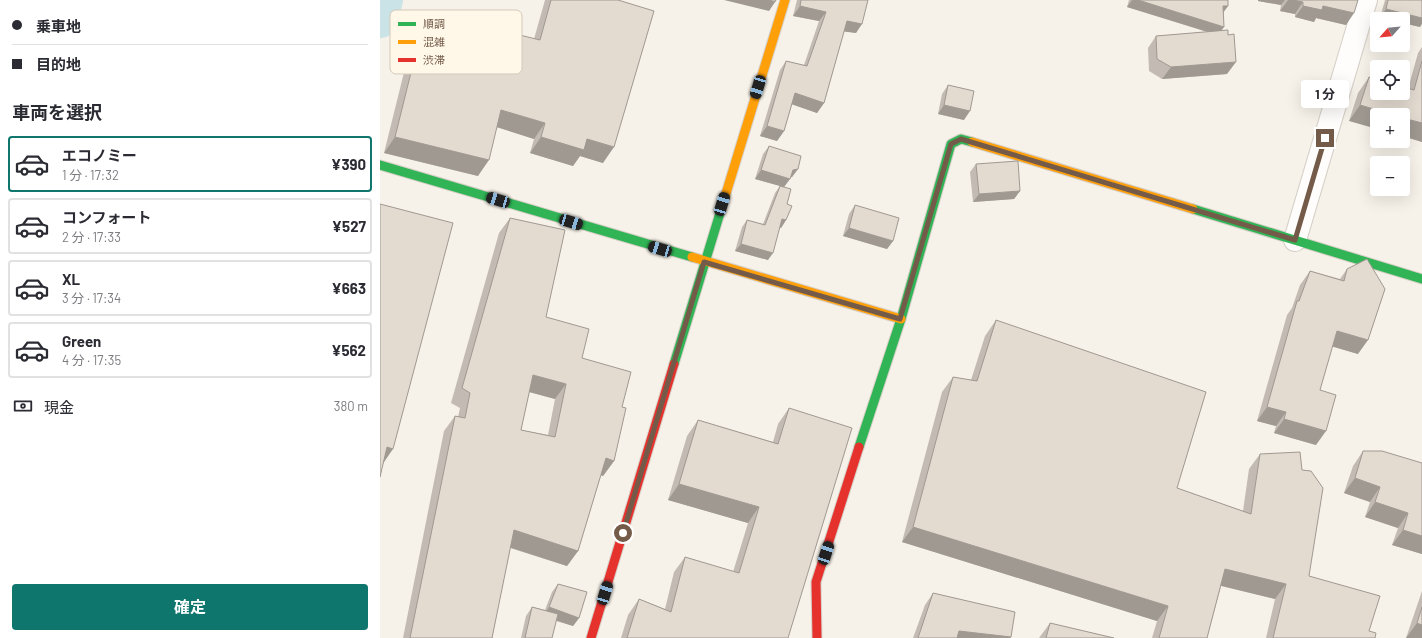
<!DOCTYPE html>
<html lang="ja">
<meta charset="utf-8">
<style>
:root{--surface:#fff;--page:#f2f2f3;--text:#2b2b33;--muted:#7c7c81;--line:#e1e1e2;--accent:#0f766e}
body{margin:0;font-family:Barlow,"Noto Sans JP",sans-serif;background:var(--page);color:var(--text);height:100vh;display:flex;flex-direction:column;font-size:15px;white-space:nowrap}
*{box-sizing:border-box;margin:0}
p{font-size:13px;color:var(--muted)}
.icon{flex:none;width:22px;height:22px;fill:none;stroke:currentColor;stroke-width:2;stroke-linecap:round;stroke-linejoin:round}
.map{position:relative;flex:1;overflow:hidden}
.drawer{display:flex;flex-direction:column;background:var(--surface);width:380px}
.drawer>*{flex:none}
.hud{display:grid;align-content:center;height:88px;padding:0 12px;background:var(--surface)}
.needle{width:26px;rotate:243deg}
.fabs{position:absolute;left:990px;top:12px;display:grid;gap:8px}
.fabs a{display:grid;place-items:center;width:40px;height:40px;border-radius:4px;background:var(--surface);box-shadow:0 4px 16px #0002;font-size:20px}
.end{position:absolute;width:18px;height:18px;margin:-9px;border:5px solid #745b49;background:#fff;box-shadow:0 0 0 2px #fff}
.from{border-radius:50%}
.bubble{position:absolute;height:28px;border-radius:4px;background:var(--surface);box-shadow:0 4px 16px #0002;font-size:13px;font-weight:700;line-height:28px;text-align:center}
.car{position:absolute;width:12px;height:24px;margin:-12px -6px;border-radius:5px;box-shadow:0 0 3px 1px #0007;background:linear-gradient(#222 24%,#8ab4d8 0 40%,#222 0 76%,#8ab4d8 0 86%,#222 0)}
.hud b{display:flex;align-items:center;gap:14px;height:38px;font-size:15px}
.hud b+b{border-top:1px solid var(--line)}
.hud i{width:10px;height:10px;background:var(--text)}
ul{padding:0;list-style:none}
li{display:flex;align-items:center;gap:12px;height:56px;margin:0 8px 6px;padding:0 4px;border:2px solid var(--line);border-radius:4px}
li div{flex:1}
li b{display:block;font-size:15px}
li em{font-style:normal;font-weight:700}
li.on{border-color:var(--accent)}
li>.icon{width:36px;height:36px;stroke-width:1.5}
h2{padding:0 12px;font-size:18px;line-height:48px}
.pay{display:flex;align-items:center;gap:10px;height:44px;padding:0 12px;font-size:15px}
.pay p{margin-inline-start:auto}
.button{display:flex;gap:8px;margin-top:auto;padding:8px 12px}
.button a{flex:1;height:46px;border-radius:4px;background:var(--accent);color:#fff;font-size:16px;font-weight:700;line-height:46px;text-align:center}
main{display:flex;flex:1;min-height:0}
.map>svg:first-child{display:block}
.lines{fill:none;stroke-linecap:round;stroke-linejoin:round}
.river{stroke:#cae3e7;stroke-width:36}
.street-casing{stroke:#d5cfc7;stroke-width:24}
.fast-casing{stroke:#d6cfc7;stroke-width:11}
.slow-casing{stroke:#d6cfc7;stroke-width:11}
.jam-casing{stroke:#d6cfc7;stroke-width:11}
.street{stroke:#fefdfc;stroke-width:22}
.fast{stroke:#30b455;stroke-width:9}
.slow{stroke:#ff9f0a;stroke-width:9}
.jam{stroke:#e5322d;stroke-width:9}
.wall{fill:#c3bbb3;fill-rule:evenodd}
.shaded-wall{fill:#9f9992}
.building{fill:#e3dad0;stroke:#9f9992;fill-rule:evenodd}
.route{stroke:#745b49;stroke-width:5}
.key{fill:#fff8e9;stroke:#d5c9b9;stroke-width:1}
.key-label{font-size:11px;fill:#745b49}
</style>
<main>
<section class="drawer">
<div class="hud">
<b><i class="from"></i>乗車地</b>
<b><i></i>目的地</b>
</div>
<h2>車両を選択</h2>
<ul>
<li class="on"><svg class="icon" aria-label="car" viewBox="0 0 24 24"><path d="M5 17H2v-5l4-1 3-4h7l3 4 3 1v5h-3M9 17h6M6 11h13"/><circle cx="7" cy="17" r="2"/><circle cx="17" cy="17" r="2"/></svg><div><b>エコノミー</b><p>1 分 · 17:32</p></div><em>¥390</em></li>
<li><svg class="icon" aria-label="car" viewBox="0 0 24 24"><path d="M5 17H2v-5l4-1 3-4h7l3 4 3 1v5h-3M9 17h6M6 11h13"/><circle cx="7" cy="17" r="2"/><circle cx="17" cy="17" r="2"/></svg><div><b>コンフォート</b><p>2 分 · 17:33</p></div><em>¥527</em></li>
<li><svg class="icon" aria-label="car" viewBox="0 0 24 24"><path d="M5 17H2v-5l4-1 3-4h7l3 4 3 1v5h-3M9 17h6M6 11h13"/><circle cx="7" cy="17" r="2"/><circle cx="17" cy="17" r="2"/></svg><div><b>XL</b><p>3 分 · 17:34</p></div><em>¥663</em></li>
<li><svg class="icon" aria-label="car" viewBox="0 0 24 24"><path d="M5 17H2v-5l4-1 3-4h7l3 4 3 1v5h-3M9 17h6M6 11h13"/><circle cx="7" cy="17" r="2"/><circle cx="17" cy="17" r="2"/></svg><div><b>Green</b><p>4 分 · 17:35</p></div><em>¥562</em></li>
</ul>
<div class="pay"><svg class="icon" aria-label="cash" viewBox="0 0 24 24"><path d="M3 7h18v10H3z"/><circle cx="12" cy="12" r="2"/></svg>現金<p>380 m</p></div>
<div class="button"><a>確定</a></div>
</section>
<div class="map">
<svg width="1042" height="638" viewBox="0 0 1042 638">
<rect width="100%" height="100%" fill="#f6f2e9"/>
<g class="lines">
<path class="river" d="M0,20L5,0"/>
<g class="street-casing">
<path id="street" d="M915,240L986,0"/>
</g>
<g class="fast-casing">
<path id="fast" d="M0,165L312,257
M813,209L1042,279
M294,364L344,200
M479,447L521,319L571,144L581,139L592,142"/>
</g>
<g class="slow-casing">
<path id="slow" d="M592,142L813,209
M344,200L405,0
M312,257L521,319"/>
</g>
<g class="jam-casing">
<path id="jam" d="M211,638L294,364
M437,638L436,582L479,447"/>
</g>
<use href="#street" class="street"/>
<use href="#fast" class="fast"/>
<use href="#slow" class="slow"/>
<use href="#jam" class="jam"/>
</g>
<path class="wall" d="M165,0H238L223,163L200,156L193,166L150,153L154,139L117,127L98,176L4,153L35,28L46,12L154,39Z
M417,0H488L476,33L464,31L444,103L437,113L412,104L404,131L397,141L380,136L400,70L406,61L424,65L439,21L413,16Z
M749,0H848V6L843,13L842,31L847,74L782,79L769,71L768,48L776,36L827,32L747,7Z
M878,0H978L966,25L936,18L934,22L915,17V14L900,11L901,5L878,1Z
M1005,0H1042L1040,27L1023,23V19H1006L1000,18Z
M1042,47V142L1023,136V115L969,121L978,93L989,77L1028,89L1038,53Z
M568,85L584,120L558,114L562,94Z
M389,146L418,169L412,177H411L404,187L407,204L406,220L401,228L400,227L388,260L355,251L362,227L367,220L383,224L395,193L400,186L375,179L383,154Z
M596,164L640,191L634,199L593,202L590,172Z
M475,205L513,241L507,249L463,236L469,214Z
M130,218L166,317L202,358L242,407L234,461L223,476L221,475L198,551L187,566L130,548L112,638H23L64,431L75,416L78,417L80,408L71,403L119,233ZM149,392L175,399L168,435L141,430Z
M967,269L978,354L952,346L940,390L936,445L894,433L896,426L877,421L907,315L912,308L920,285L930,271L960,279Z
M616,320L797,488L863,511L869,469L880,454L929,576L989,631L995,638H886L895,599L841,586L827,638H772L777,621L522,542L562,392L573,377L591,380L605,336Z
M409,408L408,638H241L248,615L259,599L285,609L294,572L305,557L353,572L368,523L288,500L307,436L318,420L393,442L398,424Z
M983,451L1042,463V554L1012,545L1018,528L985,517L990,502L964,493L973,466Z
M178,584L199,618L193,626L176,621L172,638H141L146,616L152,607L165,610L172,592Z
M1042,591V638H1026Z
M553,593L631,637L630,638H533L545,605Z
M670,623L734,638H659Z"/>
<path class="shaded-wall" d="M344,0H389L395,2L389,11Z
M752,0H758L844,27L838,35L747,7Z
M878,0H905L901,5L878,1Z
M908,0H913L923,2L915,14L900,11Z
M420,6L446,12L439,21L413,16Z
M843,6H848L842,14Z
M923,6H943L974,13L966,25L936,18L934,22L915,17Z
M1006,9L1042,18V24L1040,27L1023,23V19H1006L1000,18Z
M467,21L482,24L476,33L460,31Z
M856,62L847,74L782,79L791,67Z
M415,93L444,103L437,113L408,103Z
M564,105L590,111L584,120L558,114Z
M980,105L1014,115H997V129L969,121Z
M121,110L165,123L154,139L110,125Z
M1023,118L1042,123V142L1023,136Z
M387,126L404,131L397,141L380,136Z
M15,137L109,160L98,176L4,153Z
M161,137L207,139L234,147L223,163L200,156L193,166L150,153Z
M418,169L412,177L408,178L410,179L404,187L375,179L381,170H413Z
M640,191L634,199L593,202L599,194Z
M402,219L406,220L401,228L397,226Z
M469,228L513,241L507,249L463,236Z
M361,244L393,253L388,260L355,251Z
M957,331L988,340L978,354L947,345Z
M153,375L186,384L175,399L142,390Z
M887,407L906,412L896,426L877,421Z
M904,419L946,431L936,445L894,433Z
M7,447L13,449L2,465Z
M226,458L234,461L223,476L215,473Z
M975,478L1000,487L990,502L964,493Z
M299,484L379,507L368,523L288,500Z
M995,502L1028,513L1018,528L985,517Z
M533,527L788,606L777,621L522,542Z
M134,530L198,551L187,566L123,545Z
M1023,530L1042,536V554L1012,545Z
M845,569L906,584L895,599L834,584Z
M169,607L199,618L193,626L163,616Z
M1037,623L1042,625V638H1026Z
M579,631L631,637L630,638H574Z"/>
<path class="building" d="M171,0H238L274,11L234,147L207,139L204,150L161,137L165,123L121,110L109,160L15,137L46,12L160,40Z
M389,0H396L395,2Z
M421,0H488L482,24L467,21L444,103L415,93L404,131L387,126L406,61L427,66L446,12L420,6Z
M758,0H848V6H843L844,27Z
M913,0H978L974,13L943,6L942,10L923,6V2Z
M1008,0H1042V18L1006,9Z
M848,30V35L854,34L856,62L791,67L777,59L776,36Z
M1042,61V123L1023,118V115H1014L980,105L989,77L997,80V93H1023V87L1034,90Z
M568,85L594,91L590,111L564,105Z
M389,146L421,156L418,169L413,170L410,179L381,170Z
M638,161L640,191L599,194L596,164Z
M400,186L411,189L407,204L412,206L406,220L402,219L393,253L361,244L367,220L385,225Z
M0,204L73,223L13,449L7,447L0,477Z
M475,205L519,218L513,241L469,228Z
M130,218L185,230L166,317L209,329L202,358L251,372L242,407L246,408L234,461L226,458L198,551L134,530L112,638H30L75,416L85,418L90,393L82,388ZM153,375L186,384L175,437L141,430Z
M987,259L1005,289L988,340L957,331L940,390L956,395L946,431L904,419L906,412L887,407L917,301H919L930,271L964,281L967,269Z
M616,320L826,392L797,488L871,514L880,454L920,452L922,470L931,471L943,488L929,576L1000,596L989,631L996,633L995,638H893L906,584L845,569L827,638H779L788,606L533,527L573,377L597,381Z
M409,408L472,428L408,638H247L259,599L291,612L305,557L359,573L379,507L299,484L318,420L398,444Z
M983,451H1002L1042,463V536L1023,530L1028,513L995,502L1000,487L975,478Z
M178,584L207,592L199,618L169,607Z
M553,593L635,612L631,637L579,631L577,638H538Z
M152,607L178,614L172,638H145Z
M1042,607V625L1037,623Z
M670,623L734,638H666Z"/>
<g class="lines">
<path class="route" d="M243,533L324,262L520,319L571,144L581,139L915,240L945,138"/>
</g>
<rect x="10" y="10" width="132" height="64" rx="6" class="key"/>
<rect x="18" y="22" width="18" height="4" fill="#30b455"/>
<rect x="18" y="40" width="18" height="4" fill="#ff9f0a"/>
<rect x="18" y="58" width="18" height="4" fill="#e5322d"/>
<g class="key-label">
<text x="43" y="28">順調</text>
<text x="43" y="46">混雑</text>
<text x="43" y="64">渋滞</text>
</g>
</svg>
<div class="fabs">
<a><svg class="needle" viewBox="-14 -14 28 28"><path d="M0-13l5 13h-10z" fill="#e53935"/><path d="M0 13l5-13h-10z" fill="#7c7c81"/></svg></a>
<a><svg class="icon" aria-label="locate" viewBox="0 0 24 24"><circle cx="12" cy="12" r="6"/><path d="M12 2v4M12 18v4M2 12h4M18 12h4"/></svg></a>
<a>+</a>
<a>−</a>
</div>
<i class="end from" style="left:243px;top:533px"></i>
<i class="end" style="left:945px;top:138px"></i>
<div class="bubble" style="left:921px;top:80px;width:48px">1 分</div>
<i class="car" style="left:378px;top:87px;rotate:197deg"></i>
<i class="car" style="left:118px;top:200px;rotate:287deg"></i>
<i class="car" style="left:342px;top:204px;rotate:17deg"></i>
<i class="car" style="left:191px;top:222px;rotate:107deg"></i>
<i class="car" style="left:280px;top:249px;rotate:287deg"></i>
<i class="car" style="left:446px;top:553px;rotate:18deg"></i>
<i class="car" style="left:225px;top:593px;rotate:17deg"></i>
</div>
</main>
